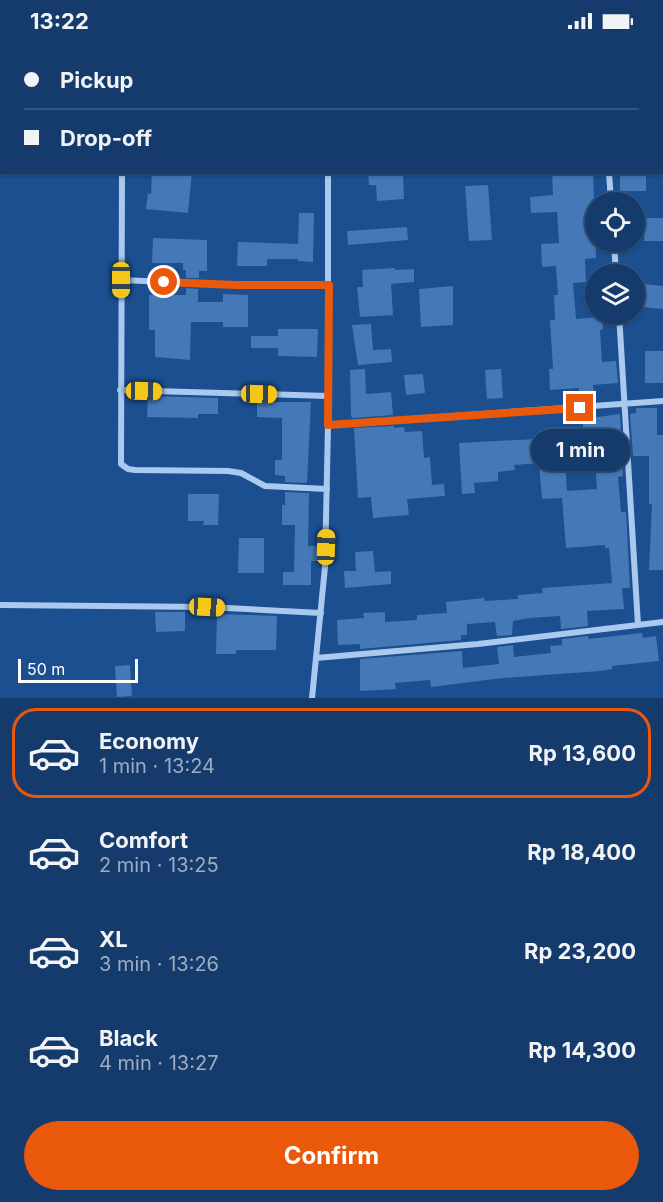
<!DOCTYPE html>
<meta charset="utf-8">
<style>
:root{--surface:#143b6b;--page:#214673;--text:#f1f3f6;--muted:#9dadc1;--line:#33557e;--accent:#ea580c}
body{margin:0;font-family:Inter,sans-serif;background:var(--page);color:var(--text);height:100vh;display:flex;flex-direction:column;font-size:22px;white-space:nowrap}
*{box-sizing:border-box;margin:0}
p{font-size:20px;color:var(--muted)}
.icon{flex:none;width:33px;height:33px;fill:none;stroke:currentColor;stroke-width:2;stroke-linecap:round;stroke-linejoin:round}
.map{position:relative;height:656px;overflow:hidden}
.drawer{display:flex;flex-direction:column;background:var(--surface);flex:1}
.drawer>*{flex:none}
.hud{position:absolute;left:0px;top:0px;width:663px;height:132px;box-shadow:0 2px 4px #0004,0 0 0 2px var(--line);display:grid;align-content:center;height:132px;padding:0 24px;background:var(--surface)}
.fabs{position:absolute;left:585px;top:150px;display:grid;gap:12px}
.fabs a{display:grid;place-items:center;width:60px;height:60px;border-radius:50%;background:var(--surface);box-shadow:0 2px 4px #0004,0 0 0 2px var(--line);font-size:30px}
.scale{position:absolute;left:18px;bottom:15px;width:120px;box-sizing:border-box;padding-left:6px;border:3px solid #fff;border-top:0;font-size:16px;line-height:21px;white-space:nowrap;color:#fff;-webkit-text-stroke:4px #1b4f8f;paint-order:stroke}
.end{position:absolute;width:27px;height:27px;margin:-14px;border:8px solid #ea580c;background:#fff;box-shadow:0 0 0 3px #fff}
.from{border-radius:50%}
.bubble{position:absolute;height:42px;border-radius:21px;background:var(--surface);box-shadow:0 2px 4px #0004,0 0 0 2px var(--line);font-size:20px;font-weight:700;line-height:42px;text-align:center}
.car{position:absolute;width:18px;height:36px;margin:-18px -9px;border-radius:8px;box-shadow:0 0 4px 2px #0007;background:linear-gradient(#f5c518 24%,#345 0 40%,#f5c518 0 76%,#345 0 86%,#f5c518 0)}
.hud b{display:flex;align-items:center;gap:21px;height:57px;font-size:22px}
.hud b+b{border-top:2px solid var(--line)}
.hud i{width:15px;height:15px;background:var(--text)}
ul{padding:10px 0 0;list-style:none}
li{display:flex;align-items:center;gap:18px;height:90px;margin:0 12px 9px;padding:0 12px;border:3px solid transparent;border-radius:24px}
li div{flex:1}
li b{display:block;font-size:22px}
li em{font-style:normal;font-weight:700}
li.selected{border-color:var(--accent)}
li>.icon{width:54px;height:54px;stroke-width:1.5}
.action{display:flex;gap:12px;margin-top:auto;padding:12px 24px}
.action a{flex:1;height:69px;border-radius:36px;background:var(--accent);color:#fff;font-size:24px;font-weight:700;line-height:69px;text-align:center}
.status{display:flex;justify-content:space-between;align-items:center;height:42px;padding:0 30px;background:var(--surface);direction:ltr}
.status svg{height:16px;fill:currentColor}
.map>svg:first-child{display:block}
.building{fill:#4478b7;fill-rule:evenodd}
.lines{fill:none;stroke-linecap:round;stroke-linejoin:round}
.minor{stroke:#a9c9ee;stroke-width:6}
.route{stroke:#ea580c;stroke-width:8}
</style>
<div class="status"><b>13:22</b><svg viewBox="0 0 49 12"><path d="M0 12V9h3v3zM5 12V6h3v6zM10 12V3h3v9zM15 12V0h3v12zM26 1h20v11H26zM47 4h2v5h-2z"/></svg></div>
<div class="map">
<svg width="663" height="656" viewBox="0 0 663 656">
<rect width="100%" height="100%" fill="#1b4f8f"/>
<path class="building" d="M152,130H192L188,171L146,167L148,151L151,152Z
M368,130H381V133L403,131L404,157L377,159L376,143H369Z
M552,130H593L596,216L585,217L586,240L573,241L576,277L602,275L603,287L600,288L602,320L616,319L618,341L593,343L594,351L579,352V346L550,348L549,327H553L550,278H555L554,253H558L556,224L542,225L541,202L559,201L557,170L531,171L530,155L553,153Z
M620,130H646V149H620Z
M488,143L492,198L469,199L465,144Z
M299,171H314L313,220L298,219V217H267V224H237L238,200L298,202Z
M645,176H663V199H644Z
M407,185L408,198L348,203L347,189Z
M153,196L207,198V229H199V236H186V228H183V221H152Z
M395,226V228L414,227V240L391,242L393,273L360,275L357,245H363L362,228Z
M644,242L663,244V267L642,265Z
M453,244V283L421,285L419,247Z
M186,246L198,247V260H223V252L248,253V285H223V280H191L190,318L155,315V288H149V253H186Z
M371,282L373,308L391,307L392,320L358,323L352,283Z
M278,287H318L317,315L278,314V306H251V294H278Z
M645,309H663V341H645Z
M365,327L366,352L391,350L393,373L353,376L351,374L350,328Z
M501,327L503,356L487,357L485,328Z
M423,332L425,351L406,353L404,333Z
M148,354L218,356V372H198V376L147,375Z
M257,360H311L307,441L285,440V434L275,433V418H282V376L257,375Z
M636,366H657V393H663V528H649L652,462H649V414H633L630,372L636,371Z
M620,372L623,434L618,435L621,470H626L630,546H622L624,567L587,569L588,584L561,587L560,574L529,576L513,579L512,593L497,594L495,580L467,582V593H461V598L360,607V602L338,603L337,578L364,576L363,571L385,570V580L417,578V573L447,571L446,560L484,556L485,559L518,557V553L543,551L542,546L612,541L609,506H605V503L566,506L562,456L542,457L539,421L514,423L515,428L498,430V439L474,441L475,451L462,452L459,401L536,397V392L583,389V377ZM595,419L597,447L567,449L565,421Z
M394,384V386L404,385L405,390L422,389L424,416L430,415L432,443L444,442L445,454L407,457L409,473L373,476L371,455L358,456L354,386Z
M285,450L309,451L308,504H318V519H311V543H283V530H294L295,483H282V463H285Z
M188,452H219L218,483H203L204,479H188Z
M239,496H264V531H238Z
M373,509L375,530L391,529V542L345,546L344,529H356L355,510Z
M155,570H185V589L156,590Z
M217,572L277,574L276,608H236V612H216Z
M642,591L643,596L656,594L659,619L612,624V627L600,629L503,636L431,645L430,638L395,641L396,647L360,649V617L462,609L463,626L499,622L497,605L513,603L514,615L551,611L550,604L562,603V597L588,594L589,597Z
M130,623L132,654L117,655L115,624Z"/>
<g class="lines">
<path class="minor" d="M125,0V2
M599,0V2
M329,2V0
M122,130L121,422L128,427L135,428L228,429L241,431L265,444L327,447
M609,130L611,160
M614,200L616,232
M121,238L236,243H329
M619,272L638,583
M120,348L328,354
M328,383L663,359
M0,563L207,565L321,571
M316,616L478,602L663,580
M312,656L325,525L328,383V130"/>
</g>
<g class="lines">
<path class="route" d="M164,240L236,243H329L328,383L580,366"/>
</g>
</svg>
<div class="fabs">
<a><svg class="icon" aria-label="locate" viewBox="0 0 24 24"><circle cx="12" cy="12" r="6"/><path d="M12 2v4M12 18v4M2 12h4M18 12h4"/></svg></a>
<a><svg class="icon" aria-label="layers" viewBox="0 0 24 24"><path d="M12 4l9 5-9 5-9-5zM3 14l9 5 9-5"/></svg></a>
</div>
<div class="scale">50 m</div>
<i class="end from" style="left:164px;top:240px"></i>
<i class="end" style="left:580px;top:366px"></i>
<div class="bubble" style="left:531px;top:387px;width:99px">1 min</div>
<i class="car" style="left:121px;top:238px;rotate:180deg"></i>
<i class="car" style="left:144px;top:349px;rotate:91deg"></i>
<i class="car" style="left:259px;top:352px;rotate:91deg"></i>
<i class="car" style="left:326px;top:505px;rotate:2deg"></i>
<i class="car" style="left:207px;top:565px;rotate:93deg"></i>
<div class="hud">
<b><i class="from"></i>Pickup</b>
<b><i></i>Drop-off</b>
</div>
</div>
<section class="drawer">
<ul>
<li class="selected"><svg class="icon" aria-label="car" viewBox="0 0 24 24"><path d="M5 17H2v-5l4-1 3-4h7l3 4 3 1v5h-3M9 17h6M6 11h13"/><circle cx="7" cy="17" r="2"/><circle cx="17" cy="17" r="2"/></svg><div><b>Economy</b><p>1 min · 13:24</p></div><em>Rp 13,600</em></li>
<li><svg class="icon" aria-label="car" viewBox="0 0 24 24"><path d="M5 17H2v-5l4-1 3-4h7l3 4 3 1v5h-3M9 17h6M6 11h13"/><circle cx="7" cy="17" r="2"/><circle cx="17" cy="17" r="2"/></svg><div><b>Comfort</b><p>2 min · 13:25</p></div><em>Rp 18,400</em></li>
<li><svg class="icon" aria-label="car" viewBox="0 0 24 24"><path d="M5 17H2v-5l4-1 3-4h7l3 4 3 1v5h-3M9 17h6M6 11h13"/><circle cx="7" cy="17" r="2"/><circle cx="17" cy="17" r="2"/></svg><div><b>XL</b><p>3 min · 13:26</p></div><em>Rp 23,200</em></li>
<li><svg class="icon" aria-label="car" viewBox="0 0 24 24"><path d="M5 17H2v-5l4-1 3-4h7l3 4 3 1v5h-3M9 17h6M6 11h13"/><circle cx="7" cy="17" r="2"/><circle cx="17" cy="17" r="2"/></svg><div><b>Black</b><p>4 min · 13:27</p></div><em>Rp 14,300</em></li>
</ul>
<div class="action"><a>Confirm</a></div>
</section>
